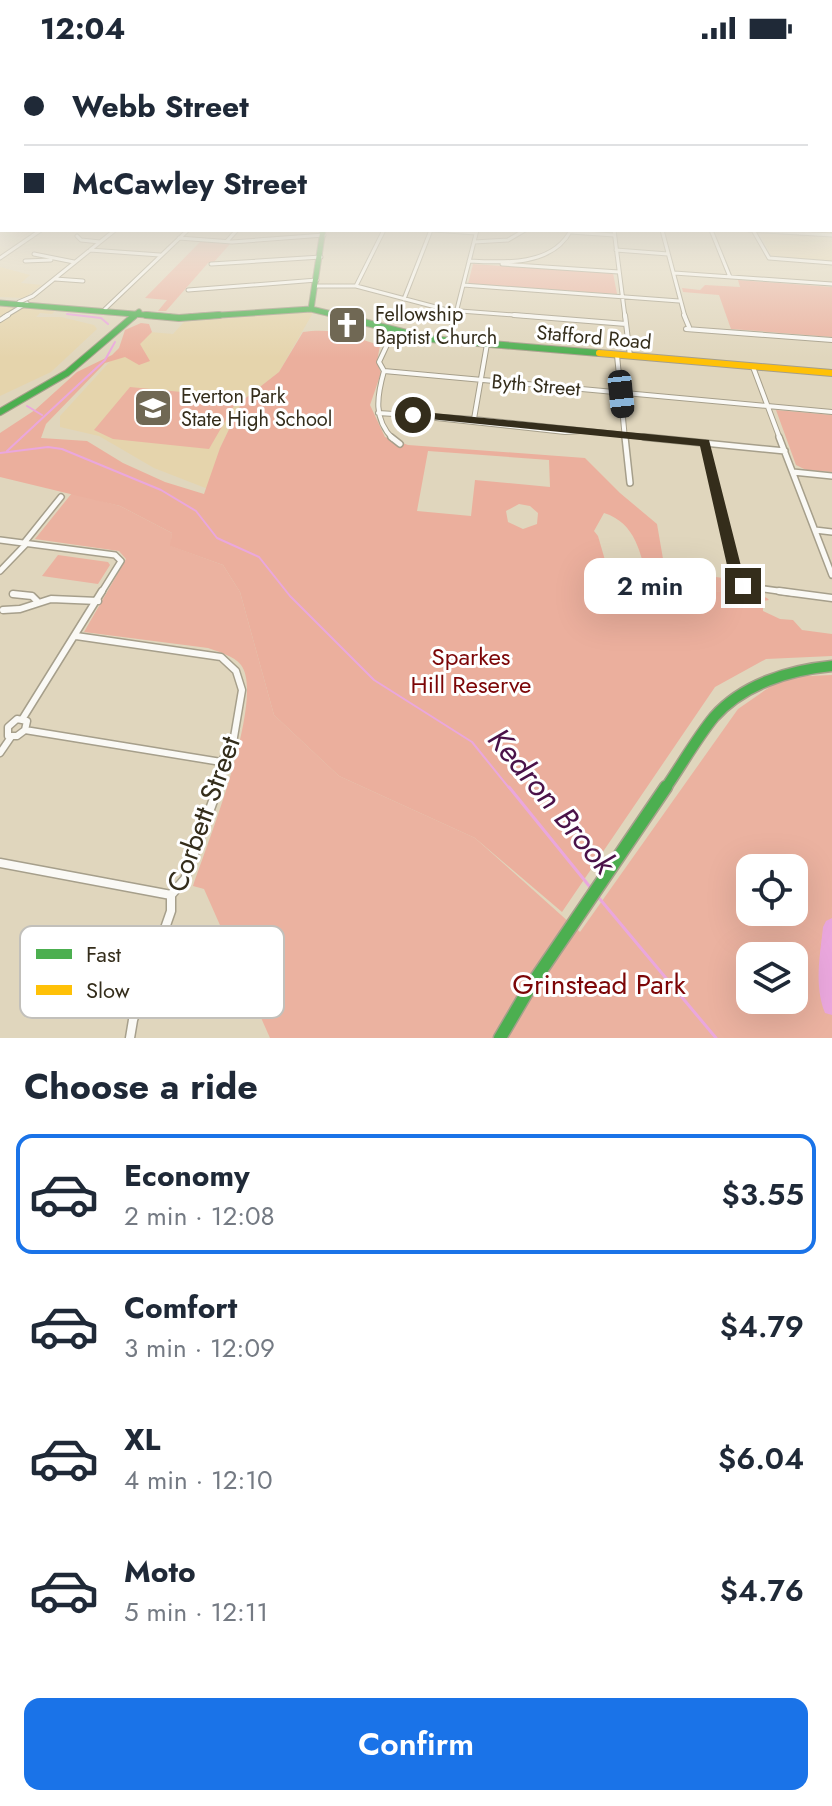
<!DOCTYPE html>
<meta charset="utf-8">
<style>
:root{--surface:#fff;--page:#f2f2f3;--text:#1f2937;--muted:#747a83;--line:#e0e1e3;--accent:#1a73e8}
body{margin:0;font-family:Jost,sans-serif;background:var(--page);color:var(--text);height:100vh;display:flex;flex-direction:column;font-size:30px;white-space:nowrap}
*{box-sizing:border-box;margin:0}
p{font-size:26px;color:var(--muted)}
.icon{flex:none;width:44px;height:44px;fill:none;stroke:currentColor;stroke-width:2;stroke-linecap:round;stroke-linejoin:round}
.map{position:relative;height:982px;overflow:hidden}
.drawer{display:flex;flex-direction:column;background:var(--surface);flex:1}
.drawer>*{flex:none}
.guide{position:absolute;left:0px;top:0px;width:832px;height:176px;box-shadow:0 8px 32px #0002;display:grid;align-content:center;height:176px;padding:0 24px;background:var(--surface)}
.fabs{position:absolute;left:736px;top:798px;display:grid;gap:16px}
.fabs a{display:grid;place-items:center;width:72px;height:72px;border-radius:16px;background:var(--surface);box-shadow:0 8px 32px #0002;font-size:40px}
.end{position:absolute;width:36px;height:36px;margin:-18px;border:10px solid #342d1b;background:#fff;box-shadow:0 0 0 4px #fff}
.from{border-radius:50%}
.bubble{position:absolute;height:56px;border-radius:16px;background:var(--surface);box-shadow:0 8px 32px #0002;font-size:26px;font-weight:600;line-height:56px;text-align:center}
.car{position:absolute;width:24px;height:48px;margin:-24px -12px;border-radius:10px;box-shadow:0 0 6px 2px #0007;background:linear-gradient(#222 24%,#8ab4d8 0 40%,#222 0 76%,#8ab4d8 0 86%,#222 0)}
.guide b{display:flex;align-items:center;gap:28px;height:76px;font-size:30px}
.guide b+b{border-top:2px solid var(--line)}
.guide i{width:20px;height:20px;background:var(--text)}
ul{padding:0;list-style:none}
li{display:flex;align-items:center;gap:24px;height:120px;margin:0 16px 12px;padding:0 8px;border:4px solid transparent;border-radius:16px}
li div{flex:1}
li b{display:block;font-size:30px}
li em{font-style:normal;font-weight:600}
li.selected{border-color:var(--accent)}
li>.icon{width:72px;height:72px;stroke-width:1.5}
h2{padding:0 24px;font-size:36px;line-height:96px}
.cta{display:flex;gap:16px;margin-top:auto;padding:16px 24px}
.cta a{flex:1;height:92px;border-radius:16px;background:var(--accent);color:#fff;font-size:32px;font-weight:600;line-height:92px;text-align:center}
.status{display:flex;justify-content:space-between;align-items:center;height:56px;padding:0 40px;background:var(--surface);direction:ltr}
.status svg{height:22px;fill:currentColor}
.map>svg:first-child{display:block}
.built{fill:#e5d4ac}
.green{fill:#ebb2a0;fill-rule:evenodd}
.forest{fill:#ebaf9d;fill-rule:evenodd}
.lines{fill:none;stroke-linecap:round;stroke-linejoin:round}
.stream-far1{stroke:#eaa7dd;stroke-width:2}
.stream{stroke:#eaa7dd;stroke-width:3}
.river{fill:#eaa7dd;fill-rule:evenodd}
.street-far4-casing{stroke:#a69f8b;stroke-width:5}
.street-far3-casing{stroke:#a69f8b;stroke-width:6}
.street-far2-casing{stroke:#a69f8b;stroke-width:8}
.street-far1-casing{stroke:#a69f8b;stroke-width:9}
.street-casing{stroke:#a69f8b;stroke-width:11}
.fast-far3-casing{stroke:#a69f8b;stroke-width:7}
.fast-far2-casing{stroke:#a69f8b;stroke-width:8}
.fast-far1-casing{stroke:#a69f8b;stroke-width:13}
.fast-casing{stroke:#a69f8b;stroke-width:15}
.slow-casing{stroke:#a69f8b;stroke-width:8}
.street-far4{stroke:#faf9f5;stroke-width:3}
.street-far3{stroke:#faf9f5;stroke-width:4}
.street-far2{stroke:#faf9f5;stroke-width:5}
.street-far1{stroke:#faf9f5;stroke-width:6}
.street{stroke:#faf9f5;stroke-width:8}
.fast-far3{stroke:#4caf50;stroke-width:5}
.fast-far2{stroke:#4caf50;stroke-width:6}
.fast-far1{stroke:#4caf50;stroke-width:10}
.fast{stroke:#4caf50;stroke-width:12}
.slow{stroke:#ffc107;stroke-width:6}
.route{fill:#342d1b}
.labels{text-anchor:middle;stroke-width:6;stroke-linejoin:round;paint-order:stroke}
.far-poi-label{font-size:20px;fill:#342d1b;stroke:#fff;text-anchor:start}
.far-street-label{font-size:20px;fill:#342d1b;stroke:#fff}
.park-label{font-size:24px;fill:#7c0607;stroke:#fff}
.near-street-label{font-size:28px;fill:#342d1b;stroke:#fff}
.near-park-label{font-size:28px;fill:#7c0607;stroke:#fff}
.near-water-label{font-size:32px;font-style:italic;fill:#4a1249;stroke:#fff}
.key{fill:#fff;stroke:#c2c0bb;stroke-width:2}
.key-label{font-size:22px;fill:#342d1b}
</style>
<div class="status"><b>12:04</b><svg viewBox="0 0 49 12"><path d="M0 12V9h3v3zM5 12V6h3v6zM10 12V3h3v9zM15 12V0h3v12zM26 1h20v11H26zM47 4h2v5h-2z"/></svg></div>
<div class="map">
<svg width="832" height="982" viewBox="0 0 832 982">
<rect width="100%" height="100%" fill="#e0d6bd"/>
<path class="built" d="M759,176L832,181V205L772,201Z
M0,211L30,219L21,227L42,229L24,242L0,241Z
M0,250L55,255L52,258L40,257L36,261H61L94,269L97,273L51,316L0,340Z
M314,255L279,316L243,344L220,392L208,433L154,412L99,380L60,371V360L138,275L173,278L184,266Z"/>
<path class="green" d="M201,185L230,188L214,206L208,207L166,255H158L167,244L145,242Z
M473,208L613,217L617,238L468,228Z
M738,224L832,231V281L731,273L719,239L683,236L682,232L700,234L705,229L740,231Z
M130,331L223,340L235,348L209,393L113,383L94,374Z
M776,354L832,359V416L806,414L796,409Z
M72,437L120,450L172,477L171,490L223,509L240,536L274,659L339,720L475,782L580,876L738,653L784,621L832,619V982H270L204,833L193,830C206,790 266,642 241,609C234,600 219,596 208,592L84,576L126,503L119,495L35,483ZM750,812H794V856H750ZM750,900H794V944H750Z
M58,499L108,506L110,509L98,528L42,520Z
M664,513L729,523L732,538L667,527Z"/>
<path class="forest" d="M141,267L149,268L152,276L140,288L150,305L139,309L125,301L105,307L46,368L41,382L87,385L123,407L165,426L204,438L220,392L243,344L279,316L303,276C335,271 350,281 380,289L377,306L381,317L370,349L385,381L408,389L585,402L620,437L657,468L667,526L732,538L750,536L767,542L769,544L763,545V555L780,563L793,564L802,574L832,578V600L766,603L715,631L562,856L475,782L339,720L274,659L240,536L223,509L170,490L172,477L120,450L0,421V377L35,354L77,316L112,299L119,292L125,274ZM428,395L549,404L550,431L475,424L471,460L417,455ZM519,448L530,450L538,457L537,468L523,473L508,466L506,455ZM604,457C636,467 641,498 648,528L639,546L626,554L600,532L609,518L598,480L594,475Z"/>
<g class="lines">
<path class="stream-far1" d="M67,258L101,262L108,268
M27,350L42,359
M7,395L105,304L115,286
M0,397L48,391L62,393L161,434L196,455L217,482L259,501L290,540L374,624L472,686L510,733"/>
<path class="stream" d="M509,731L590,831
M599,842L716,982"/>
<path class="river" d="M832,862V959L825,957C814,929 820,900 823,871L826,865Z"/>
<g class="street-far4-casing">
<path id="street-far4" d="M434,174L476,177
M614,174L625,261
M662,174L685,261
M711,174L730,221
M749,174L832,179
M753,174L769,202L832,207
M571,176L614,179
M77,180L81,184L100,186
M179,182L232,186L324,179
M227,185L237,174
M474,186L508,184L525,174
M90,194L160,199
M616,194L668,198
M34,198L74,206
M0,202L41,174
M25,205L51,204
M469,205C504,207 553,210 571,174
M211,208L321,201
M502,208L619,216
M674,217L832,228
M55,223L83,225
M463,229L679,245
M316,230H356L447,254L540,261
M356,230L384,174
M188,234L317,224
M404,243L431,174
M19,246L33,240L115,174
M105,253L188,174
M4,261L27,247
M455,261L477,174"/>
</g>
<g class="street-far3-casing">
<path id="street-far3" d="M514,259L626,268
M625,259L630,300
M684,259L689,271
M0,264L8,259
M686,273L832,284
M449,284L455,259
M617,299L625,383
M753,311L780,383
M384,315L832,356
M378,357L474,363L664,383
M436,362L565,376L581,375
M474,363L487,288
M393,383C373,363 377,340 384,315L379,306L394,274"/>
</g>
<g class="street-far2-casing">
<path id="street-far2" d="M391,381L400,388
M625,381L630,427
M644,381L785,395
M779,381L832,519
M705,387L736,518L743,530L793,537
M793,416L832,420
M815,474L832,476
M0,484L115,499L121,505L101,537
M24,487L61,441
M0,515L26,488"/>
</g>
<g class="street-far1-casing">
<path id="street-far1" d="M779,535L832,542
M13,538L32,540L37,545
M3,554L20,553L51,543L98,545
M76,580L221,601L236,615L242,634L233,687L221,706L217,733
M23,662L102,535
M17,663L27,665L25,674L17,680H8V671Z
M25,674L221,706
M0,697L11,681"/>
</g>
<g class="street-casing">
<path id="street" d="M0,807L171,839
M130,982L133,964L171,855V839L185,823L218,731"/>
</g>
<g class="fast-far3-casing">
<path id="fast-far3" d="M830,171L832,174
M0,247L170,261
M311,253L323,174
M133,261L139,256
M190,261L311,253L344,261"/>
</g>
<g class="fast-far2-casing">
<path id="fast-far2" d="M146,259L179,262L219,259
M336,259L430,283L599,297
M0,356L67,317L135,259"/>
</g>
<g class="fast-far1-casing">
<path id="fast-far1" d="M665,733C681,710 696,683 714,661C743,628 790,614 832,610"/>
</g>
<g class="fast-casing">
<path id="fast" d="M500,982L530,931L666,731"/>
</g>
<g class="slow-casing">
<path id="slow" d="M599,297L832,317"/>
</g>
<use href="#street-far4" class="street-far4"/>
<use href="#street-far3" class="street-far3"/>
<use href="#street-far2" class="street-far2"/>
<use href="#street-far1" class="street-far1"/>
<use href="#street" class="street"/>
<use href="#fast-far3" class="fast-far3"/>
<use href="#fast-far2" class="fast-far2"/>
<use href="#fast-far1" class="fast-far1"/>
<use href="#fast" class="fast"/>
<use href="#slow" class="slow"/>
</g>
<linearGradient id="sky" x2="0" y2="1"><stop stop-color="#a9afe4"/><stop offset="0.55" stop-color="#f1ede1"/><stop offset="1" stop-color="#f1ede1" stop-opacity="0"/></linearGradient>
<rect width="832" height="302" fill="url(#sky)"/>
<path class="route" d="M413,355L709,384L743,518L749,530L747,534H738L729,518L700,390L409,361L407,359Z"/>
<defs>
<g id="church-square" transform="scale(2)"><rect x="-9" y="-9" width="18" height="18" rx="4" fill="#706854" stroke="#fff"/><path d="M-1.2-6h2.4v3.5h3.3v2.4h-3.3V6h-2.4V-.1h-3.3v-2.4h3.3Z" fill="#fff"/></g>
<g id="school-square" transform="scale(2)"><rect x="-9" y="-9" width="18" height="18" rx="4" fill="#706854" stroke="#fff"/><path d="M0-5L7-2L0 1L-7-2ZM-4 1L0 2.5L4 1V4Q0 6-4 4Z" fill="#fff"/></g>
</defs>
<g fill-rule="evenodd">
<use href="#church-square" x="347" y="269"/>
<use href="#school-square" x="153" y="352"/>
</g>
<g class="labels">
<g class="far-poi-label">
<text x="375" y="265">Fellowship<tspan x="375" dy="23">Baptist Church</tspan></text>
<text x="181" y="347">Everton Park<tspan x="181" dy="23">State High School</tspan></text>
</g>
<g class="far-street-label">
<text transform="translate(594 281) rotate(5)" y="7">Stafford Road</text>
<text transform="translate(536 329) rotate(5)" y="7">Byth Street</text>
</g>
<g class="park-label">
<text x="471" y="609">Sparkes<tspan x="471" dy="28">Hill Reserve</tspan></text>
</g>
<g class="near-street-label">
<text transform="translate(203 758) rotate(-70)" y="10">Corbett Street</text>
</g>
<g class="near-park-label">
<text x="599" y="938">Grinstead Park</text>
</g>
<g class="near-water-label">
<text transform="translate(552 745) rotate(50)" y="11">Kedron Brook</text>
</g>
</g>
<rect x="20" y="870" width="264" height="92" rx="12" class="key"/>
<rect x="36" y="893" width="36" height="10" fill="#4caf50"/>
<rect x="36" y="929" width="36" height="10" fill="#ffc107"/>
<g class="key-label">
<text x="86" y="906">Fast</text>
<text x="86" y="942">Slow</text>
</g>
</svg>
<div class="fabs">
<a><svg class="icon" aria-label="locate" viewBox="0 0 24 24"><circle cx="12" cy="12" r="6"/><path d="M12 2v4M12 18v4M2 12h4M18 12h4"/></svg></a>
<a><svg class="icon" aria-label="layers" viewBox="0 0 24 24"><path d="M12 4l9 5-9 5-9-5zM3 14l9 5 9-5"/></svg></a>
</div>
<i class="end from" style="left:413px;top:359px"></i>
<i class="end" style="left:743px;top:530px"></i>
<div class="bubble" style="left:584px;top:502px;width:132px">2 min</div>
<i class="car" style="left:621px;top:338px;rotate:174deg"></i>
<div class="guide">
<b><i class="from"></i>Webb Street</b>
<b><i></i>McCawley Street</b>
</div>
</div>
<section class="drawer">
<h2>Choose a ride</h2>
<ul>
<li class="selected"><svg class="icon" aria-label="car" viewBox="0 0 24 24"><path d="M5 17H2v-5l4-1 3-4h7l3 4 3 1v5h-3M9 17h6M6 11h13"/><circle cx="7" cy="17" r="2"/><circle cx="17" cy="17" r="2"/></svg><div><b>Economy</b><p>2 min · 12:08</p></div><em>$3.55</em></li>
<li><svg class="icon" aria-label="car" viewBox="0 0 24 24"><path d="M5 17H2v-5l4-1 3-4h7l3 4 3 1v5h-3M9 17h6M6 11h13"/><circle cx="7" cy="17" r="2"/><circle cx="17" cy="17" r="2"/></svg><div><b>Comfort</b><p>3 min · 12:09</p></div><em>$4.79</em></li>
<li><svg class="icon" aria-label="car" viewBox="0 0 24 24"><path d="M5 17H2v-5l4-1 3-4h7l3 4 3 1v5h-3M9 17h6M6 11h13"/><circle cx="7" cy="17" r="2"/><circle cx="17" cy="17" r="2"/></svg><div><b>XL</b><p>4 min · 12:10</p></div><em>$6.04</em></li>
<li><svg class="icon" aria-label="car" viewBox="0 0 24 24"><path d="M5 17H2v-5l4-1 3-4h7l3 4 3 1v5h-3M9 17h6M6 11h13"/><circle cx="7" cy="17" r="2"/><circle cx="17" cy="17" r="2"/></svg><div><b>Moto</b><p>5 min · 12:11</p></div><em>$4.76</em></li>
</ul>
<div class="cta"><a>Confirm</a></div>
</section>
